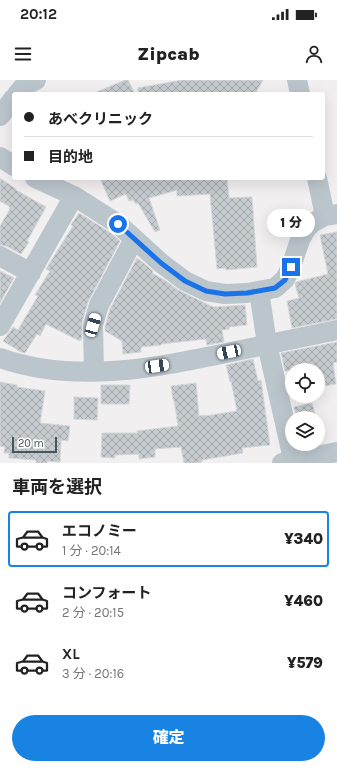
<!DOCTYPE html>
<html lang="ja">
<meta charset="utf-8">
<style>
:root{--surface:#fff;--page:#f2f2f2;--text:#222;--muted:#767676;--line:#e0e0e0;--accent:#1883e3}
body{margin:0;font-family:Karla,"Noto Sans JP",sans-serif;background:var(--page);color:var(--text);height:100vh;display:flex;flex-direction:column;font-size:15px;white-space:nowrap}
*{box-sizing:border-box;margin:0}
p{font-size:13px;color:var(--muted)}
.icon{flex:none;width:22px;height:22px;fill:none;stroke:currentColor;stroke-width:2;stroke-linecap:round;stroke-linejoin:round}
.map{position:relative;height:383px;overflow:hidden}
.details{display:flex;flex-direction:column;background:var(--surface);flex:1}
.details>*{flex:none}
.top-card{position:absolute;left:12px;top:12px;width:313px;height:88px;border-radius:4px;box-shadow:0 4px 16px #0002;display:grid;align-content:center;height:88px;padding:0 12px;background:var(--surface)}
.controls{position:absolute;left:285px;top:283px;display:grid;gap:8px}
.controls a{display:grid;place-items:center;width:40px;height:40px;border-radius:50%;background:var(--surface);box-shadow:0 4px 16px #0002;font-size:20px}
.scale{position:absolute;left:12px;bottom:10px;width:45px;box-sizing:border-box;padding-left:4px;border:2px solid #47555d;border-top:0;font-size:11px;line-height:14px;white-space:nowrap;color:#47555d;-webkit-text-stroke:3px #fff;paint-order:stroke}
.end{position:absolute;width:18px;height:18px;margin:-9px;border:5px solid #1a73e8;background:#fff;box-shadow:0 0 0 2px #fff}
.from{border-radius:50%}
.bubble{position:absolute;height:28px;border-radius:14px;background:var(--surface);box-shadow:0 4px 16px #0002;font-size:13px;font-weight:800;line-height:28px;text-align:center}
.car{position:absolute;width:12px;height:24px;margin:-12px -6px;border-radius:5px;box-shadow:0 0 3px 1px #0007;background:linear-gradient(#fff 24%,#345 0 40%,#fff 0 76%,#345 0 86%,#fff 0)}
.top-card b{display:flex;align-items:center;gap:14px;height:38px;font-size:15px}
.top-card b+b{border-top:1px solid var(--line)}
.top-card i{width:10px;height:10px;background:var(--text)}
ul{padding:0;list-style:none}
li{display:flex;align-items:center;gap:12px;height:56px;margin:0 8px 6px;padding:0 4px;border:2px solid transparent;border-radius:4px}
li div{flex:1}
li b{display:block;font-size:15px}
li em{font-style:normal;font-weight:800}
li.selected{border-color:var(--accent)}
li>.icon{width:36px;height:36px;stroke-width:1.5}
h2{padding:0 12px;font-size:18px;line-height:48px}
.button{display:flex;gap:8px;margin-top:auto;padding:8px 12px}
.button a{flex:1;height:46px;border-radius:24px;background:var(--accent);color:#fff;font-size:16px;font-weight:800;line-height:46px;text-align:center}
.status{display:flex;justify-content:space-between;align-items:center;height:28px;padding:0 20px;background:var(--surface);direction:ltr}
.status svg{height:11px;fill:currentColor}
header{display:flex;justify-content:space-between;align-items:center;height:52px;padding:0 12px;background:var(--surface);font-size:18px;font-weight:800}
.map>svg:first-child{display:block}
.building{fill:url(#building-cross-hatch);stroke:#d3d6db}
.lines{fill:none;stroke-linecap:round;stroke-linejoin:round}
.minor{stroke:#bbc5cc;stroke-width:20}
.route{stroke:#1a73e8;stroke-width:5}
</style>
<div class="status"><b>20:12</b><svg viewBox="0 0 49 12"><path d="M0 12V9h3v3zM5 12V6h3v6zM10 12V3h3v9zM15 12V0h3v12zM26 1h20v11H26zM47 4h2v5h-2z"/></svg></div>
<header><svg class="icon" aria-label="menu" viewBox="0 0 24 24"><path d="M4 6h16M4 12h16M4 18h16"/></svg>Zipcab<svg class="icon" aria-label="person" viewBox="0 0 24 24"><circle cx="12" cy="8" r="4"/><path d="M4 21q1-7 8-7t8 7"/></svg></header>
<div class="map">
<svg width="337" height="383" viewBox="0 0 337 383">
<defs>
<pattern id="building-cross-hatch" width="8" height="8" patternUnits="userSpaceOnUse"><rect width="8" height="8" fill="#c6cbcf"/><path d="M0 0l8 8M0 8l8-8" fill="none" stroke="#a3a8ab"/></pattern>
</defs>
<rect width="100%" height="100%" fill="#f2eff0"/>
<path class="building" d="M125,0H128L135,14H92Z
M182,0H263L255,14H138V8Z
M0,98L16,109V110L46,127L27,161L29,162L21,174L6,166L0,165V146L10,129H9L10,127L0,121Z
M100,98H227L229,118L252,117L257,187L226,190L225,188L217,189L210,114L177,116V110L149,118L160,150L155,152L138,123L136,124L133,120L129,121L126,114L110,121Z
M79,133L111,153L120,161L88,222L82,242V258L80,261L46,244L40,256L37,254L25,273L21,272L3,261L13,247L18,250L38,216L35,215L50,191L46,189L73,146L71,145Z
M337,152V239L292,248L287,221L299,218L295,204L296,202L328,194L320,155Z
M137,178L141,181L153,191L152,193L166,201L178,210L213,227L245,225L247,245L229,247V249L222,250L224,262L207,265L206,259L161,264V265L141,267V272L123,274L122,261L105,251V247L110,229Z
M0,191L14,198L0,223Z
M337,262V282L333,283L336,304L318,307V290L285,291L281,273Z
M253,279L258,301L261,300L270,365L242,368L243,373L202,380V382L195,383H184L181,367L155,369V377L139,379V374L115,375V378L101,377L102,353H138L137,351L178,346L174,320H173L171,306L196,303L199,336L205,335V336L237,331L231,301L230,302L226,285Z
M0,302L17,305V307L45,311L40,343L70,346L68,361L61,360L60,382L47,381V383H36V380L9,378V373H4L5,367L0,366Z
M101,305H130L129,324H101Z
M74,317L98,318L97,340L74,339Z
M312,323L316,338H297L294,327Z"/>
<g class="lines">
<path class="minor" d="M297,0L300,14
M17,14L24,6L36,0
M0,36L14,18
M0,77L14,86
M35,98L74,116L118,144L161,183L185,201L206,211L225,214L247,213L275,208L285,199L291,187L300,160L306,149L312,143L325,136L337,134
M317,98L325,136
M0,176L31,193
M259,211L267,264L294,383
M0,246L74,116
M0,278C77,305 159,287 236,271C270,264 303,257 337,250
M94,292L93,245L99,225L134,159
M282,383L337,372"/>
</g>
<g class="lines">
<path class="route" d="M118,144L161,183L185,201L206,211L225,214L247,213L275,208L285,200L291,187"/>
</g>
</svg>
<div class="controls">
<a><svg class="icon" aria-label="locate" viewBox="0 0 24 24"><circle cx="12" cy="12" r="6"/><path d="M12 2v4M12 18v4M2 12h4M18 12h4"/></svg></a>
<a><svg class="icon" aria-label="layers" viewBox="0 0 24 24"><path d="M12 4l9 5-9 5-9-5zM3 14l9 5 9-5"/></svg></a>
</div>
<div class="scale">20 m</div>
<i class="end from" style="left:118px;top:144px"></i>
<i class="end" style="left:291px;top:187px"></i>
<div class="bubble" style="left:267px;top:129px;width:48px">1 分</div>
<i class="car" style="left:93px;top:245px;rotate:16deg"></i>
<i class="car" style="left:229px;top:272px;rotate:258deg"></i>
<i class="car" style="left:157px;top:286px;rotate:82deg"></i>
<div class="top-card">
<b><i class="from"></i>あべクリニック</b>
<b><i></i>目的地</b>
</div>
</div>
<section class="details">
<h2>車両を選択</h2>
<ul>
<li class="selected"><svg class="icon" aria-label="car" viewBox="0 0 24 24"><path d="M5 17H2v-5l4-1 3-4h7l3 4 3 1v5h-3M9 17h6M6 11h13"/><circle cx="7" cy="17" r="2"/><circle cx="17" cy="17" r="2"/></svg><div><b>エコノミー</b><p>1 分 · 20:14</p></div><em>¥340</em></li>
<li><svg class="icon" aria-label="car" viewBox="0 0 24 24"><path d="M5 17H2v-5l4-1 3-4h7l3 4 3 1v5h-3M9 17h6M6 11h13"/><circle cx="7" cy="17" r="2"/><circle cx="17" cy="17" r="2"/></svg><div><b>コンフォート</b><p>2 分 · 20:15</p></div><em>¥460</em></li>
<li><svg class="icon" aria-label="car" viewBox="0 0 24 24"><path d="M5 17H2v-5l4-1 3-4h7l3 4 3 1v5h-3M9 17h6M6 11h13"/><circle cx="7" cy="17" r="2"/><circle cx="17" cy="17" r="2"/></svg><div><b>XL</b><p>3 分 · 20:16</p></div><em>¥579</em></li>
</ul>
<div class="button"><a>確定</a></div>
</section>
